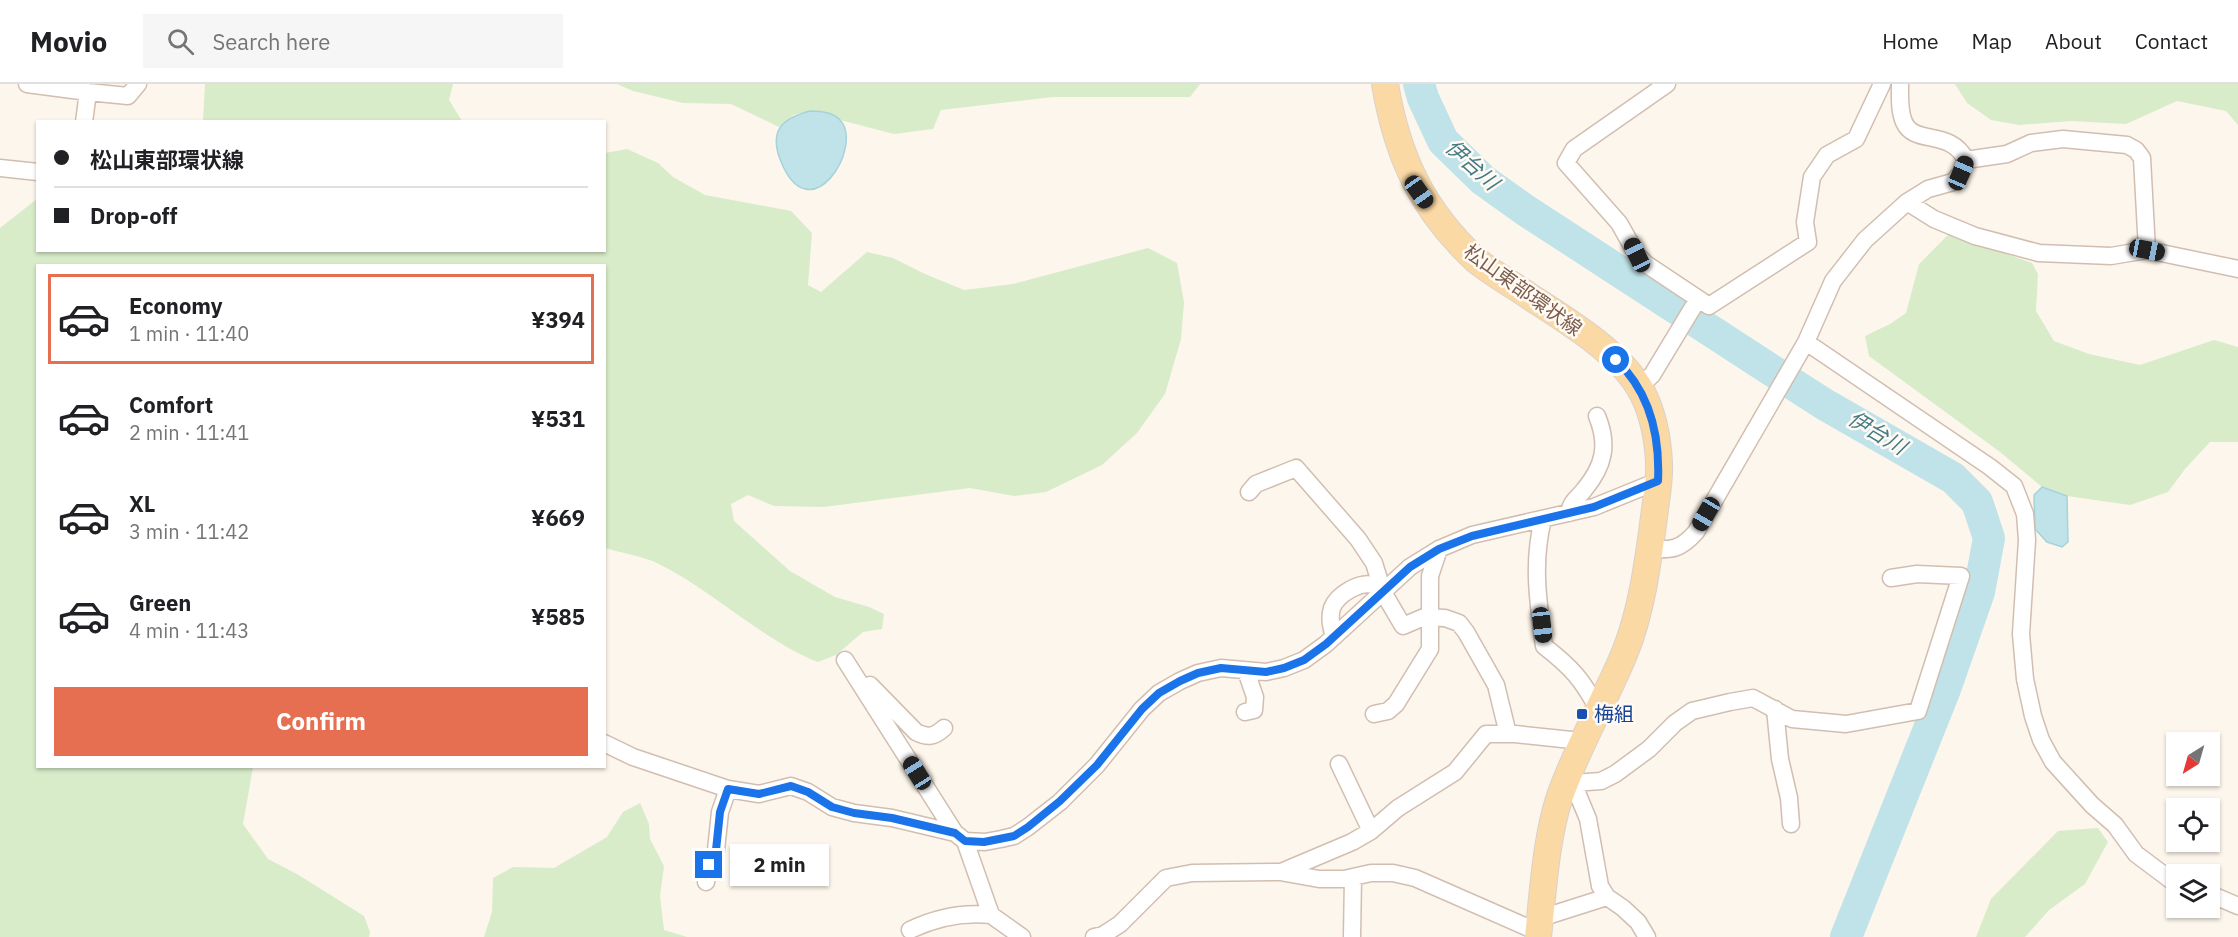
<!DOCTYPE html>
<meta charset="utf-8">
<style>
:root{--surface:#fff;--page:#f6f6f6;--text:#202124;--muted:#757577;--line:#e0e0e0;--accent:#e76f51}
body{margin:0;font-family:"IBM Plex Sans","Noto Sans JP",sans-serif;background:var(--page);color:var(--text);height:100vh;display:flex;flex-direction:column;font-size:22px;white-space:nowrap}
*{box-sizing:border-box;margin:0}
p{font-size:20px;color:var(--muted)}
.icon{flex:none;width:33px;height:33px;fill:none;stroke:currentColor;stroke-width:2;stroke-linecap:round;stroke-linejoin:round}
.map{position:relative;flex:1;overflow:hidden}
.panel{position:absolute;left:36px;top:180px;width:570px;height:504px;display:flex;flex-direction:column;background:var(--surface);border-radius:0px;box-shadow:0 2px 4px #0004}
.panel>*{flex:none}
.top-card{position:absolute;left:36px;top:36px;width:570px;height:132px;border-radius:0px;box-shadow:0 2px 4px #0004;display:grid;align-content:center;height:132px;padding:0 18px;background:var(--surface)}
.needle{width:39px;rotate:217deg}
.buttons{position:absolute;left:2166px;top:648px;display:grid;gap:12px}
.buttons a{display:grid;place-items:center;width:54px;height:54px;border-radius:0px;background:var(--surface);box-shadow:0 2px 4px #0004;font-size:30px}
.end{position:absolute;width:27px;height:27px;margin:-14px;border:8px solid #1a73e8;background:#fff;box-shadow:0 0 0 3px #fff}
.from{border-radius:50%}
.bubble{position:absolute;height:42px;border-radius:0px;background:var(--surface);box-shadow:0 2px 4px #0004;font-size:20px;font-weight:800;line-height:42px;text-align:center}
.car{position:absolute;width:18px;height:36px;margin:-18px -9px;border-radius:8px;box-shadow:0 0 4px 2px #0007;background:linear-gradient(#222 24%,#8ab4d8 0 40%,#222 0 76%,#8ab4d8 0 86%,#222 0)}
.top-card b{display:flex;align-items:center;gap:21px;height:57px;font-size:22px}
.top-card b+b{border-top:2px solid var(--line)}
.top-card i{width:15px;height:15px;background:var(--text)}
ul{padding:10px 0 0;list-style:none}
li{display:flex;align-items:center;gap:18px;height:90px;margin:0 12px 9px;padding:0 6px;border:3px solid transparent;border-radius:0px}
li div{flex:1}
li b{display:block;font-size:22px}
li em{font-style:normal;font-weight:800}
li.on{border-color:var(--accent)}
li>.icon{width:54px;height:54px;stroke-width:1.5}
.button{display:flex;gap:12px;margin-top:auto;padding:12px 18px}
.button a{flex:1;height:69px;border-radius:0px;background:var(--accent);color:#fff;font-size:24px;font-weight:800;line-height:69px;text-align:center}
header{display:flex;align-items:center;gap:36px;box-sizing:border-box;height:84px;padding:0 30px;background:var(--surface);border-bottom:2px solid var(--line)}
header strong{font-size:28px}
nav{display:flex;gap:33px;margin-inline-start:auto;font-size:21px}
.search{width:420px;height:54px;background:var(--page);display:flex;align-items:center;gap:15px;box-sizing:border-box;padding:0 21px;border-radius:0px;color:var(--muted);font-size:22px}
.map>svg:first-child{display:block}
.green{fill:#d8ecc9}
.water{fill:#bfe3e8;stroke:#a5d3da;stroke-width:1.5}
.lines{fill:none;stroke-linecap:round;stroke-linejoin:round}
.river{stroke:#bfe3e8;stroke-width:32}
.street-casing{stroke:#d1beb0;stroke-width:19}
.primary-casing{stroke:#dad1cd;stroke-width:28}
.street{stroke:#fff;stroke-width:16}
.primary{stroke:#fbd9a5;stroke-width:26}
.route{stroke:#1a73e8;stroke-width:8}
.transit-dot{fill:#1a4fb4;stroke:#fffaf3;stroke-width:2}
.labels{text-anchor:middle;stroke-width:5;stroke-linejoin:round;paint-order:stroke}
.street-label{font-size:20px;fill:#7a5c4d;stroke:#fffaf3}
.transit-label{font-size:20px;fill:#164399;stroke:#fffaf3;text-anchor:start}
.water-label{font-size:21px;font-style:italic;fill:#437c86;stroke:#fffaf3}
</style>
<header>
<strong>Movio</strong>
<div class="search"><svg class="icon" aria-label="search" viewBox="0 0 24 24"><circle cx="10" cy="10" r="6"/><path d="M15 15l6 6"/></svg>Search here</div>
<nav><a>Home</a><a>Map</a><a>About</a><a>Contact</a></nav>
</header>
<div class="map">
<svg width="2238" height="853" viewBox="0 0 2238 853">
<rect width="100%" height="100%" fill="#fdf6ec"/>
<path class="green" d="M205,0H453L449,16L462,37H203Z
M617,0H1200L1190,13H1053L941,26L933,45L894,50L840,36L825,28L810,27L793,31L779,43L731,20L683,19L633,7Z
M1955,0H2238V41L2226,27L2177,17L2126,40L2071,37L2019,41L1991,36L1967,19Z
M627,65L658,79L673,93L705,111L791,127L812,149L808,201L821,208L867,168L893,174L925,190L964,206L1013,200L1148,164L1177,179L1184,218L1181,255L1165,310L1137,349L1102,381L1046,408L1014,412L970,404L824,423L774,422L748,411L731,420L734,437L790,487L835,513L869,523L884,530L882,545L863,548L836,571L818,578C759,554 714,507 657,479C642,472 621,469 605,464L604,182H38V682L253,683L243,740L268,775L297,790L364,832L370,848L369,853H0V144L37,115L38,166H604L605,69Z
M1949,150L2032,179L2038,190L2036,227L2054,257L2089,270L2140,281L2214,256L2238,263V358H2210L2185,385L2168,408L2130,421L2067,412L2042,403L2000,368L1869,272L1865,252L1890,240L1906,229L1919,180Z
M640,719L649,740L650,755L664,782L660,812L664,846L687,853H484L492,828L493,794L513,783L554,784L607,753L623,728Z
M2098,744L2108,758L2085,800L2049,826L2025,853H1976L1991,815L2058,747Z"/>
<path class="water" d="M810,27C820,27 833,28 840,36C865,62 809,152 780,75C769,46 783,34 810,27Z
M2042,403L2067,412L2068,458L2062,463L2047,458L2035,445L2034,411Z"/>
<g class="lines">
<path class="river" d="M1419,0L1423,14L1443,57L1483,96L1525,126L1765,282L1824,320L1953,394L1977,418L1989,454L1979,508L1945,605L1846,853"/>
<g class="street-casing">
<path id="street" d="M27,0L88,8
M1667,0L1574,65L1566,79L1619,139L1637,171L1646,180L1709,222L1808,158L1805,138L1812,93L1827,71L1856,55L1882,0
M84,38L88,8L128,12L138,0
M1966,76L2007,70L2031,59L2063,55L2127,61L2136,66L2142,74L2147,166
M0,84L38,88
M1907,118L1934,135L1975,152L2039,169L2111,172L2147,166L2238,185
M1806,258L1990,383L2014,402L2025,430L2027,456L2021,550L2025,595L2033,632L2041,656L2053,678L2092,721L2115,741L2136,770L2176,800
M1639,303L1652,291L1698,215
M1249,408L1256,400L1296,384L1358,455L1374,479L1383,508L1403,542L1424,533L1445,534L1459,539L1466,548L1496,601L1508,650
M1569,429C1571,417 1577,415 1584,406C1604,382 1609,361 1597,332
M1543,435C1532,479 1538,517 1544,562C1572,584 1582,595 1599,627
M1650,465C1672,466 1680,466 1696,448L1806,258L1833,197L1865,156L1907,118L1928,105L1953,98L1961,89L1966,76C1950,44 1914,62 1904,38C1899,27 1900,12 1900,0
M1334,553C1331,543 1329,534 1332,524C1337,511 1361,495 1376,502C1379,504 1381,506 1383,508
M845,576L955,749
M870,601L916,648C928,654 934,653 944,644
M1775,625L1780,675L1789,714L1791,740
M1245,628L1254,626L1255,613L1246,587
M1374,630L1388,627L1396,620L1430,565V492L1439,465
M604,659L633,673L728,705L759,710L791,702L808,708L832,723L854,729L892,734L955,749L965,757L985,758L1001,755L1014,752L1028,743L1060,718L1097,681L1142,625L1159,609L1180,597L1198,589L1221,584L1266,588L1284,584L1304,576L1326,560L1410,483L1439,465L1472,451L1594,423L1658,397
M1339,680L1371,747
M1566,697L1573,699L1588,735L1600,802L1607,813L1623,824L1638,838L1647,853
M1573,699L1601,697L1615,690L1649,665L1675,639L1692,627L1730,618L1753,614L1792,635L1846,640L1918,627L1961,492L1917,490L1891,494
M965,757L991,831L1022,853
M1281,788L1352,758L1371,747L1398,724L1455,688L1486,650H1515L1581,657
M706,798L709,781L716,766L720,728L728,705
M2210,810L2238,822
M1541,834L1607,813
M910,846C935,834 964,828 991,831
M1094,853L1103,851L1120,840L1166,794L1192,789L1280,788L1319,795H1344L1371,789H1393L1415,794L1538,848
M1352,853L1353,793"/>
</g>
<g class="primary-casing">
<path id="primary" d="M1385,0C1397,72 1422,126 1476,176C1488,186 1503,195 1517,204C1555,230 1615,263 1639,303C1652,324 1658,354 1659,379C1660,397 1656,415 1654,433C1648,477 1642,526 1625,568C1605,617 1578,661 1560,712C1546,753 1543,809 1538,853"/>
</g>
<use href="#street" class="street"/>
<use href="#primary" class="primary"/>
</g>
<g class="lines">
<path class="route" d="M709,781L716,766L720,728L728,705L759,710L791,702L808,708L832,723L854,729L892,734L955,749L965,757L984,758L1014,752L1028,743L1060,717L1097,681L1142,625L1159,609L1180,597L1198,589L1221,584L1266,588L1284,584L1304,576L1326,560L1410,483L1439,465L1472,452L1594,423L1658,397C1660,352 1650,308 1616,276"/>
</g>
<rect class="transit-dot" x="1576" y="624" width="12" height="12" rx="3"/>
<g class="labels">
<g class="street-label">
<text transform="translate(1523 206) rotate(36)" y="7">松山東部環状線</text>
</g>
<g class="transit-label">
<text x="1594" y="637">梅組</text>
</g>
<g class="water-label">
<text transform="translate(1472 81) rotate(42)" y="7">伊台川</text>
<text transform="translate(1877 349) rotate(31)" y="7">伊台川</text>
</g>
</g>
</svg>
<div class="buttons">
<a><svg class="needle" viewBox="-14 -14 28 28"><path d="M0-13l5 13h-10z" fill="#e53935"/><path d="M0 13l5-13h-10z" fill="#757577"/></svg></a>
<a><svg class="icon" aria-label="locate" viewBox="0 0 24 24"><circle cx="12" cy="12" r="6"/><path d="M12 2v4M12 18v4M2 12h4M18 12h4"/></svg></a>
<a><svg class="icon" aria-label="layers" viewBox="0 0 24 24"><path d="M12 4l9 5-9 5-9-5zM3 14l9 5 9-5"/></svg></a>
</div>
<i class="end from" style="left:1616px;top:276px"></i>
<i class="end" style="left:709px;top:781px"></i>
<div class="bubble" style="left:730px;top:760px;width:99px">2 min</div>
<i class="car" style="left:1961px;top:89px;rotate:23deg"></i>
<i class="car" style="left:1419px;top:108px;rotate:145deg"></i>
<i class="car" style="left:2147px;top:166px;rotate:101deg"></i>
<i class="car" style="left:1637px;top:171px;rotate:335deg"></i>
<i class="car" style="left:1706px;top:430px;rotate:210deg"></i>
<i class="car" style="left:1542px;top:541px;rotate:173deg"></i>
<i class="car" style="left:917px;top:689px;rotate:328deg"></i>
<div class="top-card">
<b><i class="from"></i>松山東部環状線</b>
<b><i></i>Drop-off</b>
</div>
<section class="panel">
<ul>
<li class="on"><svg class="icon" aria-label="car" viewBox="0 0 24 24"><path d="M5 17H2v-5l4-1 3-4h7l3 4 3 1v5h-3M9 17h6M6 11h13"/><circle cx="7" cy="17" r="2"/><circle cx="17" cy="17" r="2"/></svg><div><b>Economy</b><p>1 min · 11:40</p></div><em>¥394</em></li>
<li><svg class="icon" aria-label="car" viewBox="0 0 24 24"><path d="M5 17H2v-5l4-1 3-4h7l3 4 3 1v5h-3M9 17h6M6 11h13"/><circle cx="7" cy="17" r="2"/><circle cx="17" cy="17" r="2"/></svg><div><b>Comfort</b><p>2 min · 11:41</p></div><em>¥531</em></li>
<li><svg class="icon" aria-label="car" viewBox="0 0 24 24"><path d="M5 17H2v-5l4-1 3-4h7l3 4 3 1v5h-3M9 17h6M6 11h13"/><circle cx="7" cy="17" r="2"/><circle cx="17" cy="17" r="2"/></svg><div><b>XL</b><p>3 min · 11:42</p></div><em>¥669</em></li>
<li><svg class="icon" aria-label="car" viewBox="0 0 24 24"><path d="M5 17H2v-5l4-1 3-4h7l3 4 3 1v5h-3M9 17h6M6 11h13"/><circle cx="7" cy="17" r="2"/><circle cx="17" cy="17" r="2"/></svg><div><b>Green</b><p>4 min · 11:43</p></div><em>¥585</em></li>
</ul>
<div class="button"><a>Confirm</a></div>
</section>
</div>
